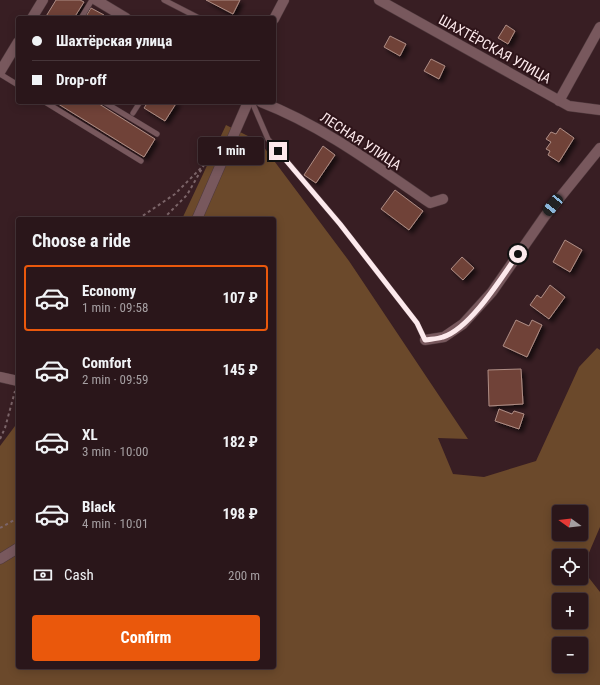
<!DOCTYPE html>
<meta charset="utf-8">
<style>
:root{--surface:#2a161a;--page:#321f23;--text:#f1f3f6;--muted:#a59fa2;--line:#463539;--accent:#ea580c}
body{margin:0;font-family:"Roboto Condensed",sans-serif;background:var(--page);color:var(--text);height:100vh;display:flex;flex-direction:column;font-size:15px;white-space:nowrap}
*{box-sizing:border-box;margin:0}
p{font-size:13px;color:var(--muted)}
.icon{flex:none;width:22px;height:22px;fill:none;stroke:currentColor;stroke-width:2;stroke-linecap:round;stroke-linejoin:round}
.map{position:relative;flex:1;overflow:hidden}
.drawer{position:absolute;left:16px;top:217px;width:260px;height:452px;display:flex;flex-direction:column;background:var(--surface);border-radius:4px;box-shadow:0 2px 10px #0003,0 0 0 1px var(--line)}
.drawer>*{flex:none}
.guide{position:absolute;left:16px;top:16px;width:260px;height:88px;border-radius:4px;box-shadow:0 2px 10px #0003,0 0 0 1px var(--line);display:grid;align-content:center;height:88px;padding:0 16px;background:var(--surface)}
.needle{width:26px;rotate:285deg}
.buttons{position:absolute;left:552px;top:505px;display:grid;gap:8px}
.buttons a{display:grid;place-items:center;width:36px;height:36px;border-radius:4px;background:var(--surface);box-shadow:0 2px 10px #0003,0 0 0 1px var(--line);font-size:20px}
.end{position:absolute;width:18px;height:18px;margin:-9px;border:5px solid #fce9ec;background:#111;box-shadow:0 0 0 2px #111}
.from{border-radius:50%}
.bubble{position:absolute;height:28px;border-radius:4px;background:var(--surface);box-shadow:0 2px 10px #0003,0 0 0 1px var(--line);font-size:13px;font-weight:700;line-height:28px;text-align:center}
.car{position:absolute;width:12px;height:24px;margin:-12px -6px;border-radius:5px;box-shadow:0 0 3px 1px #0007;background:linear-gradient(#222 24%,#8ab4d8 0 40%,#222 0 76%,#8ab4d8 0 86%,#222 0)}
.guide b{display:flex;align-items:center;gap:14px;height:38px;font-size:15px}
.guide b+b{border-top:1px solid var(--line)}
.guide i{width:10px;height:10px;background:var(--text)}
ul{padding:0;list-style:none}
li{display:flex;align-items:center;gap:12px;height:66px;margin:0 8px 6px;padding:0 8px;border:2px solid transparent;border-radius:4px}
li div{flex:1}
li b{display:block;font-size:15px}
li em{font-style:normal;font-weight:700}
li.current{border-color:var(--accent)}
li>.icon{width:36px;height:36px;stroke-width:1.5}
h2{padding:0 16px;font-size:18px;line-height:48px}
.pay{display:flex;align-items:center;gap:10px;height:44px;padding:0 16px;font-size:15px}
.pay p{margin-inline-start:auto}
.action{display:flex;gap:8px;margin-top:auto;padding:8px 16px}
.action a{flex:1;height:46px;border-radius:4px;background:var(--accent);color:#fff;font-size:16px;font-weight:700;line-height:46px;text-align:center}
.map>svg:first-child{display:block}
.forest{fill:#6b492b;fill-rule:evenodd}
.building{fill:#6f4338;stroke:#af8d85;filter:url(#shadow)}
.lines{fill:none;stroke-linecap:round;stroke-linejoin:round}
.service-casing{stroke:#4f393d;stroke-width:6}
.minor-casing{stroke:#4f393d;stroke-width:11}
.path{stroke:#7c6569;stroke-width:2;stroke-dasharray:3 3;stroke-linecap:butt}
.service{stroke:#78585d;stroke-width:5}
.minor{stroke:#78585d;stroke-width:10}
.route{stroke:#fce9ec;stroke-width:5}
.labels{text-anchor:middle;stroke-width:4;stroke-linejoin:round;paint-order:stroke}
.street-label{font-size:14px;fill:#fce9ec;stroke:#2e1419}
</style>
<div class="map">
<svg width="600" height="685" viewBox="0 0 600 685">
<defs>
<filter id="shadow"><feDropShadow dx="3.5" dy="3.5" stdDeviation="2" flood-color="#0009"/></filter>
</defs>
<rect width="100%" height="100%" fill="#381e23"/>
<path class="forest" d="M226,125L260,142L349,261L468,439L438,438L453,474L484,477L536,461L579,367L597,348L600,350V527L582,569L600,592V685H0V446L18,422V667H274V219H182ZM559,512H581V534H559ZM559,556H581V578H559ZM559,600H581V622H559ZM559,644H581V666H559Z"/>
<path class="building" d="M56,0H80L84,2L74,18H45Z
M206,0H240L233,14Z
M91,8L104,15L102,18H85Z
M506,25L515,31L508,44L498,38Z
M390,36L406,44L400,56L384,47Z
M431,59L445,66L439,79L424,71Z
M55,102H96L155,139L144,157Z
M148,102H177L165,121L144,108Z
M560,128L574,138L559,162L548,155L550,151L546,149L551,142L546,139L551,132L556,134Z
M323,146L335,155L316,183L304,175Z
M395,190L423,211L409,230L381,209Z
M565,240L582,250L570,272L553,262Z
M462,257L474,268L463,280L451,269Z
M550,285L565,297L549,319L530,305L537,295L541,298Z
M516,320L529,326L532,320L542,325L527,357L503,346Z
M521,369L523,404L489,406L488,370Z
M499,409L512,414L514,411L524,414L519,429L495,421Z"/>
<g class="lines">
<g class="service-casing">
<path id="service" d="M164,0L199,18
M81,18L92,0
M0,74L18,85
M45,102L141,161
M104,102L157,134
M252,102L268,139L340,224L417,323L425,340
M133,113L140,102"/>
</g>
<g class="minor-casing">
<path id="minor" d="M96,0L126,18
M379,0L569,106L600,110
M32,18L43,0
M274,19L284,0
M0,72L18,42
M559,101L600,27
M261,102C323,126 376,166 430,203L443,199
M197,219L248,102
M425,340L444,337L463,324L492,292L545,216L600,148
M0,377L18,381
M0,559L18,548"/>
</g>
<path class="path" d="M138,219L175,194L202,167
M163,219L187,195L204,165L210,162
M0,439L5,428L15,391
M0,528L18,518"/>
<use href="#service" class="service"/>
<use href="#minor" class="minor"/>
</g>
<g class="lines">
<path class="route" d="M278,151L340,224L417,323L425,340C431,339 437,339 443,337C470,329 502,277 518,254"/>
</g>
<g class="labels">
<g class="street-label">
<text transform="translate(495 49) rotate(29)" y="5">ШАХТЁРСКАЯ УЛИЦА</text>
<text transform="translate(361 141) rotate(33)" y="5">ЛЕСНАЯ УЛИЦА</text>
</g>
</g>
</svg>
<div class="buttons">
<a><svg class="needle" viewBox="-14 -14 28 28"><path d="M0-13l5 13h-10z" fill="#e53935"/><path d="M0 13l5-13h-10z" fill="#a59fa2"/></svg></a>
<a><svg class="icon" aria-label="locate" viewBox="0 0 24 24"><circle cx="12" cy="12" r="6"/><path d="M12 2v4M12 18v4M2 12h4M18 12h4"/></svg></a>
<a>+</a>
<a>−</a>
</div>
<i class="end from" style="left:518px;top:254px"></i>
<i class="end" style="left:278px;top:151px"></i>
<div class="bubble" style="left:198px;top:137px;width:66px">1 min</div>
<i class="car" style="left:553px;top:205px;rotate:219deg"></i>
<div class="guide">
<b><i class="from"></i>Шахтёрская улица</b>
<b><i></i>Drop-off</b>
</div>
<section class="drawer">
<h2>Choose a ride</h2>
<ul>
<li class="current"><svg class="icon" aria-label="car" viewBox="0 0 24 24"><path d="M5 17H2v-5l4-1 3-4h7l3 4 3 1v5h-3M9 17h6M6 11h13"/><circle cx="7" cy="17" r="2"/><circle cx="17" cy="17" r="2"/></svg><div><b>Economy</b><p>1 min · 09:58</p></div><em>107 ₽</em></li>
<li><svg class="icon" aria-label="car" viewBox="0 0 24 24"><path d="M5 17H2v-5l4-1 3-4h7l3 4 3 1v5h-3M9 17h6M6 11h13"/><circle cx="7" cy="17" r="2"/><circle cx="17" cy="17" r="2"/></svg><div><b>Comfort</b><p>2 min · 09:59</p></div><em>145 ₽</em></li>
<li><svg class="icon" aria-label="car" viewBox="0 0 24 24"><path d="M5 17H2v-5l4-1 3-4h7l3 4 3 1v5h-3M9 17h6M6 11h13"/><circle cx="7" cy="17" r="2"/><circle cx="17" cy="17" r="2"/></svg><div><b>XL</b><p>3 min · 10:00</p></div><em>182 ₽</em></li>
<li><svg class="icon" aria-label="car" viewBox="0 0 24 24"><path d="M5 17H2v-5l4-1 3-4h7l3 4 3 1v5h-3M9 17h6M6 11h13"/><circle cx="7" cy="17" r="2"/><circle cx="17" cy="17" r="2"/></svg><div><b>Black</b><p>4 min · 10:01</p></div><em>198 ₽</em></li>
</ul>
<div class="pay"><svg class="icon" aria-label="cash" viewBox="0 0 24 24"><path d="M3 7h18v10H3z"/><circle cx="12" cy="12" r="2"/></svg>Cash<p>200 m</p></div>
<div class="action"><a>Confirm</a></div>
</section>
</div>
